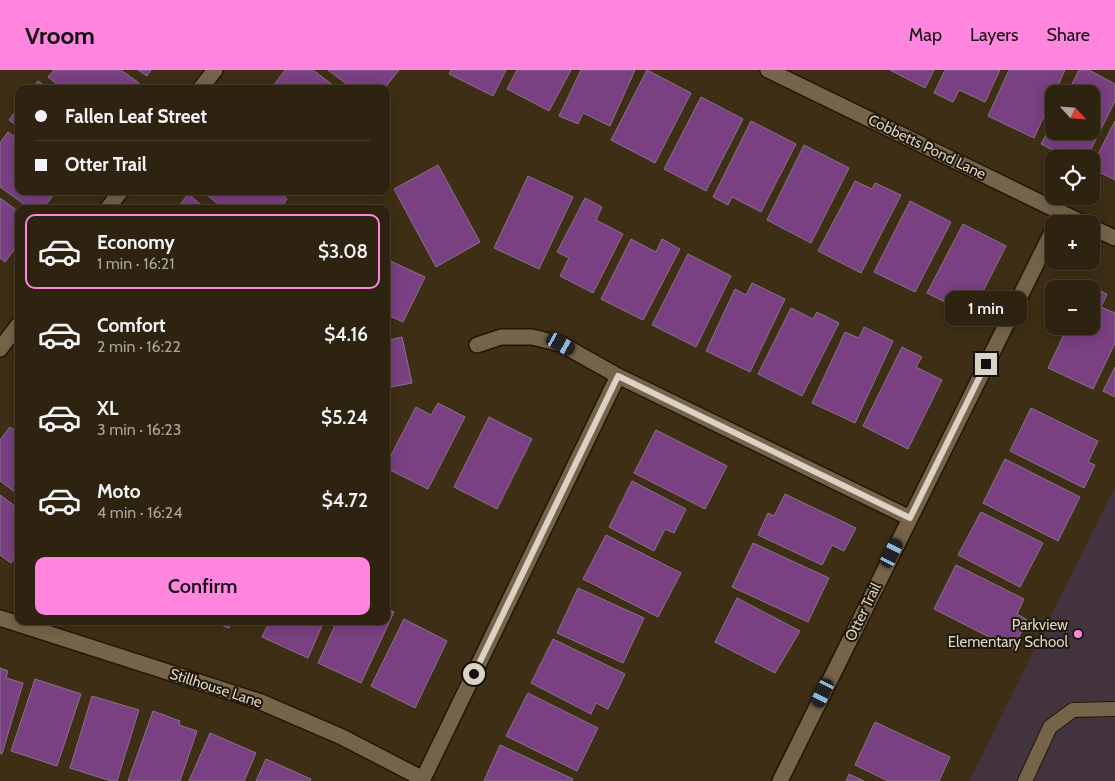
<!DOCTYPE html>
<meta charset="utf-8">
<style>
:root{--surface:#2e2210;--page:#3a2f1e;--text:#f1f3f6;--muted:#a7a49f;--line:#493f30;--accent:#ff85df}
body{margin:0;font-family:Cabin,sans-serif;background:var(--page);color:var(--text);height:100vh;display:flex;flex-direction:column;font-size:19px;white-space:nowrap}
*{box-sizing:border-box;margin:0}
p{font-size:16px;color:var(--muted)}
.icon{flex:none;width:28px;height:28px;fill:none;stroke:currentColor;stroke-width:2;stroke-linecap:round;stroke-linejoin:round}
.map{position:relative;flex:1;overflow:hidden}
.panel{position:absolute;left:15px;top:135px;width:375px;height:420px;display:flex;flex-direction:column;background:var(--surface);border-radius:10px;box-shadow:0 2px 12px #0003,0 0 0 1px var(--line)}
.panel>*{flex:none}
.guide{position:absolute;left:15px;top:15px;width:375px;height:110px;border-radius:10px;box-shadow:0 2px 12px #0003,0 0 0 1px var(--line);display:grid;align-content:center;height:110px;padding:0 20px;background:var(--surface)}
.needle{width:32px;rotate:116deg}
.tools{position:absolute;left:1045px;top:15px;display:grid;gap:10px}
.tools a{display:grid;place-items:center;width:55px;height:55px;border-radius:10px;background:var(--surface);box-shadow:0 2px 12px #0003,0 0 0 1px var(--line);font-size:25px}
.end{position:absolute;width:22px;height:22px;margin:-11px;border:6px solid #dcd2c4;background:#111;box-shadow:0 0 0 2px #111}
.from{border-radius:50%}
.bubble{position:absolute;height:35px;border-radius:10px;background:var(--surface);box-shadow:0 2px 12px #0003,0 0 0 1px var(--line);font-size:16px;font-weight:600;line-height:35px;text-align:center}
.car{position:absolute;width:15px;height:30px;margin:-15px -8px;border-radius:6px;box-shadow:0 0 4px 1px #0007;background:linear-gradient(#222 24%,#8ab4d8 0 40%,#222 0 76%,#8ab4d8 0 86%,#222 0)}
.guide b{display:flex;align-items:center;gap:18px;height:48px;font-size:19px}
.guide b+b{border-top:1px solid var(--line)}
.guide i{width:12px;height:12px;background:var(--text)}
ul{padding:9px 0 0;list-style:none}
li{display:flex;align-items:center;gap:15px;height:75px;margin:0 10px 8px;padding:0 10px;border:2px solid transparent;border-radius:10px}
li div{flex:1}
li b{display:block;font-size:19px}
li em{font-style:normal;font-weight:600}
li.current{border-color:var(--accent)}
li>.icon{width:45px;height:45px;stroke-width:1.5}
.primary-button{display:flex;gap:10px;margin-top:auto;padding:10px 20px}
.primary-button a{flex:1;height:58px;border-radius:10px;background:var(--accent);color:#111;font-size:20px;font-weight:600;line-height:58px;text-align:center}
header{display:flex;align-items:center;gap:30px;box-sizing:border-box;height:70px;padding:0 25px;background:var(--accent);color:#111}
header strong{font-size:24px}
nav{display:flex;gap:28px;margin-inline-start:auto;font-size:18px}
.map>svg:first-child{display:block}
.education{fill:#43333f}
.building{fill:#794082;stroke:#89738c}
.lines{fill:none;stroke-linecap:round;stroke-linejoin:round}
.lane-casing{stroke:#241600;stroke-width:16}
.street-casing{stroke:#241600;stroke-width:18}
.lane{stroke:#75644a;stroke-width:14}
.street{stroke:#75644a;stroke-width:15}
.route{stroke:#dcd2c4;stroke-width:6}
.poi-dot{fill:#ff85df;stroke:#1f180d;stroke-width:2}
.labels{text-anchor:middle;stroke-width:4;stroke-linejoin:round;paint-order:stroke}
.street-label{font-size:15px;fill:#dcd2c4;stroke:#1f180d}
.poi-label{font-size:15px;fill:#dcd2c4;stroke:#1f180d;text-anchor:end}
</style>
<header>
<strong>Vroom</strong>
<nav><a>Map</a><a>Layers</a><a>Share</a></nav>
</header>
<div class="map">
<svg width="1115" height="711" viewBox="0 0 1115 711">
<rect width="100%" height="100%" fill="#3e2e15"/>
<path class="education" d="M1115,417V711H969Z"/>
<path class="building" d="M54,0H121L139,13L134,19H63L48,7Z
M138,0H151L147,6Z
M285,0H313L338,19H271Z
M328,0H399L384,19H353Z
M451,0H506L493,26L449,4Z
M517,0H571L549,41L507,19Z
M581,0H635L610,56L583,43L578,54L559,46Z
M647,0L691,23L655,93L611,70Z
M890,0H934L925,18Z
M945,0H1000L985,32L959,20L953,32L934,23Z
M1009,0H1065L1034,68L988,46Z
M1079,0H1089L1115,14V31L1086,89H1070L1041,74L1054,50V61H1091V24H1067Z
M38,11L49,19H32Z
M701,27L743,49L706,121L664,99Z
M19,37V57L9,50Z
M751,51L796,74L761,142L732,127L728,135L713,127Z
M1115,51V110L1091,98Z
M8,62L19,70V121H56L43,139H31L0,117V73Z
M804,75L849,98L811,173L767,150Z
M438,95L480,172L436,197L394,119Z
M528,106L573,127L539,199L494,178Z
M855,111L872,119L875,113L901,125L861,203L818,181Z
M202,121H278L287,129L280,139H224Z
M188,124L206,139H177Z
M0,128L19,142V173L5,192L0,188Z
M585,128L602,137L596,150L623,164L593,223L560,206L569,188L557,182Z
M910,131L951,152L915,222L874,202Z
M963,154L1006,176L971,245L927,223Z
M631,169L656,182L662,169L680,179L643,250L601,229Z
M688,184L731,206L696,277L652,255Z
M386,189L425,207L403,252L386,244Z
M752,213L785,229L750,302L706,281L735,219L746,225Z
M1087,215L1107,224L1101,237L1115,243V273L1093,319L1048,298L1068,256H1091V219H1086Z
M791,238L813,249L817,242L839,253L802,326L758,304Z
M864,257L893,271L855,353L812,333L845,262L859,268Z
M402,267L412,313L386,318V271Z
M902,277L922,287L916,297L942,310L908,379L863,356Z
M1115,297V327L1103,321Z
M438,333L465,347L428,419L386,398V395L416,337L431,345Z
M1031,338L1098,371L1088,392L1095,395L1084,418L1010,381Z
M489,347L532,369L497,439L454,417Z
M10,357L19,364V425L0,411V370Z
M656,360L727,396L705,439L634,403Z
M1005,389L1080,427L1058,471L983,433Z
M632,411L686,439L674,463L665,459L654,481L609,457Z
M785,424L856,458L844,481L832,475L822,495L758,465L768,443L774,446Z
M0,425L19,439V465L14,471L19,475V482L11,493L0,485Z
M981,442L1043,473L1020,517L958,485Z
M606,465L681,503L658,547L583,509Z
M753,473L829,508L808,552L732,517Z
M956,495L1024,529L1017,544L1027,550L1013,579L934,539Z
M578,518L644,548L623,593L557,563Z
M737,528L800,561L775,603L715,572Z
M386,538L394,542L361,613L318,593L337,551H386Z
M404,549L447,571L415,638L371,616Z
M209,551H231L229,558Z
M270,551H324L308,588L262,567Z
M553,569L625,604L608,639L596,633L591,644L531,613Z
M0,598L8,601L6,608L23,613L2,684L0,683Z
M35,609L81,624L57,696L11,681Z
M528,623L598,658L577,701L506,666Z
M92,626L139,640L117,711H111L70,698Z
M153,641L180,651L179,655L197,661L180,711H128Z
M875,652L950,687L939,711H888L855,695Z
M210,663L256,683L244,711H189Z
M500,675L573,709L572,711H484Z
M266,689L311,709L310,711H256Z
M849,704L864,711H846Z"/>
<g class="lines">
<g class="lane-casing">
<path id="lane" d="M1025,711L1050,657L1073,640L1115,639"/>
</g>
<g class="street-casing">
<path id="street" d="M768,0L1085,154
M200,19L215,0
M107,139L121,121
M1091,157L1115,168
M477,275L501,267H532L561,274L618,306L910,448
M0,279L19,254
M0,548L261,632L342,667L423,709
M422,711L618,306
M780,711L1054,158"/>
</g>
<use href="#lane" class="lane"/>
<use href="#street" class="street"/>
</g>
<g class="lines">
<path class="route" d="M474,604L618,306L910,448L986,294"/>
</g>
<circle class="poi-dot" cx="1078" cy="564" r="5"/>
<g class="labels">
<g class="street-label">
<text transform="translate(927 77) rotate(26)" y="5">Cobbetts Pond Lane</text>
<text transform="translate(863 542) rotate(-64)" y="5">Otter Trail</text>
<text transform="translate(216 618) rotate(18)" y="5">Stillhouse Lane</text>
</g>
<g class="poi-label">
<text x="1068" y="560">Parkview<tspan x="1068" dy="17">Elementary School</tspan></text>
</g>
</g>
</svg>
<div class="tools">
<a><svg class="needle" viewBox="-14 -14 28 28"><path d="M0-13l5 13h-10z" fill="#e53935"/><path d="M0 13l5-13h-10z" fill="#a7a49f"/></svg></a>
<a><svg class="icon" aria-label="locate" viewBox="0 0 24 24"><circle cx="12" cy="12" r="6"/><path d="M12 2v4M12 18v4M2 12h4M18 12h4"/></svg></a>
<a>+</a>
<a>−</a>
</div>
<i class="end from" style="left:474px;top:604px"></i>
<i class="end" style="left:986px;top:294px"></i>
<div class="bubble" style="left:945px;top:221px;width:82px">1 min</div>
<i class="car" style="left:561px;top:274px;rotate:119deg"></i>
<i class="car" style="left:892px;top:483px;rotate:26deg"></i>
<i class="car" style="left:823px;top:623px;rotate:206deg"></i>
<div class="guide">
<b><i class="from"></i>Fallen Leaf Street</b>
<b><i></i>Otter Trail</b>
</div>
<section class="panel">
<ul>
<li class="current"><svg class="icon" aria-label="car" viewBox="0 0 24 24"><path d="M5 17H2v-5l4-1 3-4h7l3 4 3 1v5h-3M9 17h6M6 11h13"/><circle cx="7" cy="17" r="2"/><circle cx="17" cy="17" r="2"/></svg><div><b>Economy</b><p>1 min · 16:21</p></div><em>$3.08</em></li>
<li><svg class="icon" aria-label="car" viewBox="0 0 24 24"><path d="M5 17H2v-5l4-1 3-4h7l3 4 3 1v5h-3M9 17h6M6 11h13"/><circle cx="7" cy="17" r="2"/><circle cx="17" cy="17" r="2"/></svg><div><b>Comfort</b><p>2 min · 16:22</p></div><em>$4.16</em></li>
<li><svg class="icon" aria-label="car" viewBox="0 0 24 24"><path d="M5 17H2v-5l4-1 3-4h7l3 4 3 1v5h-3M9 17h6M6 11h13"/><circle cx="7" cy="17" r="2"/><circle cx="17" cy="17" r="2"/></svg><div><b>XL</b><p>3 min · 16:23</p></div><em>$5.24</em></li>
<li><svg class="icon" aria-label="car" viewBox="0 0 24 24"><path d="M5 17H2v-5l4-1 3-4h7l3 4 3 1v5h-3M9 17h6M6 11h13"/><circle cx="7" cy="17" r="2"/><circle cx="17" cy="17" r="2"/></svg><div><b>Moto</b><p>4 min · 16:24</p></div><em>$4.72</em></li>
</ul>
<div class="primary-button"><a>Confirm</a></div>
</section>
</div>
